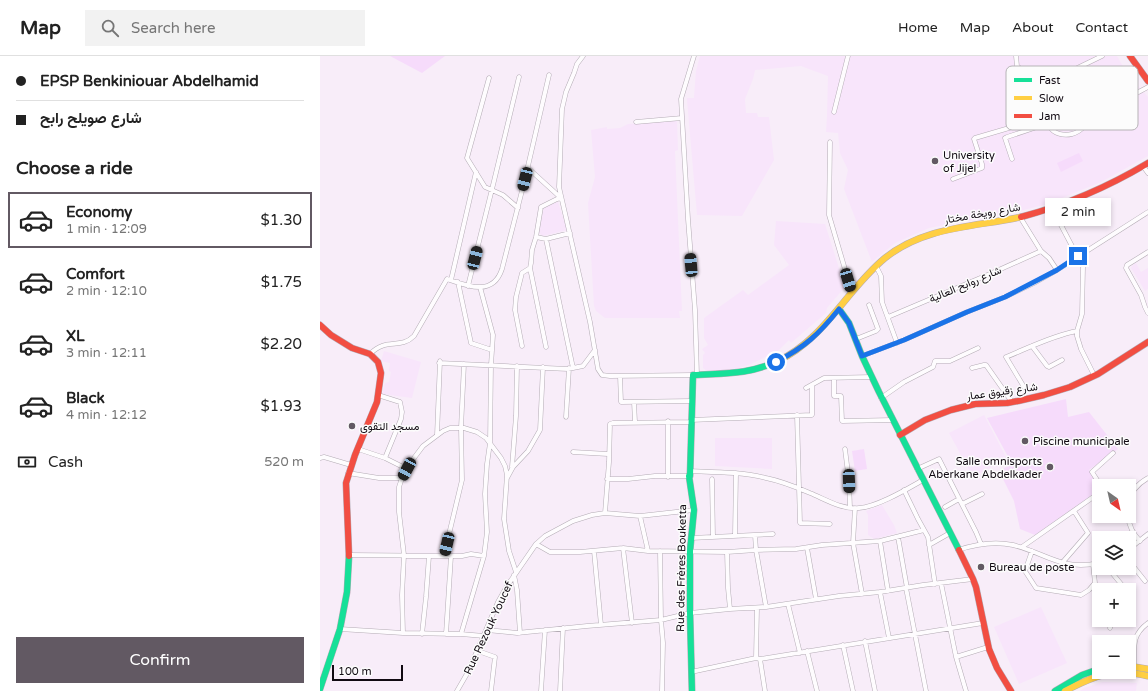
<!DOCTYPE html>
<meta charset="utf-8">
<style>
:root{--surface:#fff;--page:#f2f2f2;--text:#222;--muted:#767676;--line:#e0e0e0;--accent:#625963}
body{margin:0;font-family:"Varela Round",Vazirmatn,sans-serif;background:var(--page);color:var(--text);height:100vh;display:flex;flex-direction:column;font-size:15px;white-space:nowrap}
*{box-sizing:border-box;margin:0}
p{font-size:13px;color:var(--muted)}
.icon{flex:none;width:22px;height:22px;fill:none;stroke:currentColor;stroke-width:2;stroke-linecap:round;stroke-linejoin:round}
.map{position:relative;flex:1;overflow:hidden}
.drawer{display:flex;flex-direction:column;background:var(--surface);width:320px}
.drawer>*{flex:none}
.hud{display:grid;align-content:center;height:88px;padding:0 16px;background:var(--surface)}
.needle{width:26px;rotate:146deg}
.tools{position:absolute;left:772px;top:423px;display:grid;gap:8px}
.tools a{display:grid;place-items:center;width:44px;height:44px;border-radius:0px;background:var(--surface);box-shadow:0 2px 6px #0003;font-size:20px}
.scale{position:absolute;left:12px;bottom:10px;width:71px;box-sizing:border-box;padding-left:4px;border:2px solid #110a12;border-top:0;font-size:11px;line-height:14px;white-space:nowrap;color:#110a12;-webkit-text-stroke:3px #fcfcfc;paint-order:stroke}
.end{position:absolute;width:18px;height:18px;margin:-9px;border:5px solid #1a73e8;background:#fff;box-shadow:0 0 0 2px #fff}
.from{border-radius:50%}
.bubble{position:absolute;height:28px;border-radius:0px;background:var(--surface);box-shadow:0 2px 6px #0003;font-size:13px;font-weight:600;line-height:28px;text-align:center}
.car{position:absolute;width:12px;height:24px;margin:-12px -6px;border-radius:5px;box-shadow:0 0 3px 1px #0007;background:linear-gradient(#222 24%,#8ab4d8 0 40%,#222 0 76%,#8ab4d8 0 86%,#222 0)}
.hud b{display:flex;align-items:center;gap:14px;height:38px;font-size:15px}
.hud b+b{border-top:1px solid var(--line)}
.hud i{width:10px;height:10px;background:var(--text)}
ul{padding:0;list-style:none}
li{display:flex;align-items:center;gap:12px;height:56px;margin:0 8px 6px;padding:0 8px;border:2px solid transparent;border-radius:0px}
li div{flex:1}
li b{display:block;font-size:15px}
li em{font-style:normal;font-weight:600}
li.selected{border-color:var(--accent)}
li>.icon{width:36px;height:36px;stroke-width:1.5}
h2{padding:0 16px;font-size:18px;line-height:48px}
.pay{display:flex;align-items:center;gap:10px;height:44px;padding:0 16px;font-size:15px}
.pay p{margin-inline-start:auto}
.button{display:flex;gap:8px;margin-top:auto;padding:8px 16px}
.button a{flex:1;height:46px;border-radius:0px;background:var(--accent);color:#fff;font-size:16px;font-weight:600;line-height:46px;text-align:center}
header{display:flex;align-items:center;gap:24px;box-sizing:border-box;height:56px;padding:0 20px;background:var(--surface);border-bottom:1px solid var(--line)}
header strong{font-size:19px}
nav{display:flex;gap:22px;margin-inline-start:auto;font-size:14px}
.search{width:280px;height:36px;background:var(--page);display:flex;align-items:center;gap:10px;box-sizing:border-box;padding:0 14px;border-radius:0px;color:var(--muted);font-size:15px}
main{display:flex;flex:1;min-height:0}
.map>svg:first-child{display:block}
.built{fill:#f8e5fb}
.green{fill:#f6dbfb}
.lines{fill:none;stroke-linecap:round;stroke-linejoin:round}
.street-casing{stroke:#b4acb5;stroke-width:5}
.fast-casing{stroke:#b4acb5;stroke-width:7}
.slow-casing{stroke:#b4acb5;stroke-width:7}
.jam-casing{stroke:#b4acb5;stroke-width:7}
.street{stroke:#fefcfe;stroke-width:4}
.fast{stroke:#16e098;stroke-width:6}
.slow{stroke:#ffcf43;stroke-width:6}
.jam{stroke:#f24e42;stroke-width:6}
.route{stroke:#1a73e8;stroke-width:5}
.poi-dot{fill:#625963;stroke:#fcfcfc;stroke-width:1.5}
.labels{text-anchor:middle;stroke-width:3;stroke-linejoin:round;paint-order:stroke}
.poi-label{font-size:11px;fill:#110a12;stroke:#fcfcfc;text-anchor:start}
.street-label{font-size:11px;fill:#110a12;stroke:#fcfcfc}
.key{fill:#fcfcfc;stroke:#b6b3b6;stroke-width:1}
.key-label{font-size:11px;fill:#110a12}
</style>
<header>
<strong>Map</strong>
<div class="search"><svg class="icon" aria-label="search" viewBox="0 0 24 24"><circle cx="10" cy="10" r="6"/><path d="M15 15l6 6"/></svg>Search here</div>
<nav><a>Home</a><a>Map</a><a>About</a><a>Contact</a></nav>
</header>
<main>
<section class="drawer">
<div class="hud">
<b><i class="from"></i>EPSP Benkiniouar Abdelhamid</b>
<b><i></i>شارع صويلح رابح</b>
</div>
<h2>Choose a ride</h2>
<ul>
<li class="selected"><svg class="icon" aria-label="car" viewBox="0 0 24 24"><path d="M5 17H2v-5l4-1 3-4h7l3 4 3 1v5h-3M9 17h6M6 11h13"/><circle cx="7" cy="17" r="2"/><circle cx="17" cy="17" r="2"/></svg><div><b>Economy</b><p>1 min · 12:09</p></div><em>$1.30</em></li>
<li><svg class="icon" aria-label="car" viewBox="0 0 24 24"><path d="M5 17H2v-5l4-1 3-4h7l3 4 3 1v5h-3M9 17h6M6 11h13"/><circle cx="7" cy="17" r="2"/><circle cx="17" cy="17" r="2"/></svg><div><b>Comfort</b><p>2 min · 12:10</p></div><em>$1.75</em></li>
<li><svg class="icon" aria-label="car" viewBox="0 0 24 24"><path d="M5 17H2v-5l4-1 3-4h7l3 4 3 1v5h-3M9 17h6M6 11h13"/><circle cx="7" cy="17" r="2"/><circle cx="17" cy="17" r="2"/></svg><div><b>XL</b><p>3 min · 12:11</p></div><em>$2.20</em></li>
<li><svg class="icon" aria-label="car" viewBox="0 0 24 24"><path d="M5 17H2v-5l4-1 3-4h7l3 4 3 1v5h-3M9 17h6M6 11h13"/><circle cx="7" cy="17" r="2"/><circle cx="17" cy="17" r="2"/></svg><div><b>Black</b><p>4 min · 12:12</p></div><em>$1.93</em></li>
</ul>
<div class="pay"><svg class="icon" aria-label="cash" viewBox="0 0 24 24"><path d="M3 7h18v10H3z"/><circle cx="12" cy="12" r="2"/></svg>Cash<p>520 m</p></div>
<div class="button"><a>Confirm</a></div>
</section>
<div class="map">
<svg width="828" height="635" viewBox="0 0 828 635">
<rect width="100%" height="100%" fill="#f8edf9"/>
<path class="built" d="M380,0H797L806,16L828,41V100L781,126L727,148L696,156L645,165L609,172L575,187L552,206L524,133L528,114L520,97L518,77L506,76L507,60L508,20L481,10L435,14L433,23L425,43L426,57H437L438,61H449L454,104L422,160L377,159L367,44V42H374L376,15Z
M357,65L358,94L355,95L362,255H359L360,262H285L276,255L274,250L268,147L275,121L271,74L287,71V73L300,72L308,68Z
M238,146L247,174L223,180L219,177L224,151Z
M456,165L505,168L525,231L507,252L506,257L471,287L469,284L458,295L431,308L412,314L387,315L383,312V299L385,297L382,293L388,289L384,282V262L423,234L428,239L469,209L454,189Z
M816,207L821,216L828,212V233L825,235L811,212L813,209Z
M64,295L101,306L92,342L62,338L65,327L69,326L71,316L69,315L70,307L61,305Z
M664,359L688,405L676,411L674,409L653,421L629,377Z
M395,382H452V413L395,410Z
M562,449L574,469L577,477L554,483L548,479V459L546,455Z
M721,551L747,607L699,628L674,571Z
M783,626L817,627L816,635H760L764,632Z"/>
<path class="green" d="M70,0H125L102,17Z
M759,97L763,105L741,116L737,107Z
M746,343L748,361L769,356L798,393L769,414L780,430H779V434L715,479L700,473L694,445L679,415L692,408L667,362Z
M544,393L547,413L535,415L532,395Z"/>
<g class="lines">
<g class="street-casing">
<path id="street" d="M263,0L257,8L254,17L246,36L242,53L239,131L270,266L278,313L282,319L290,320L373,319
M374,0L361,43L368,163L375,254L377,319
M696,0L697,10L711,21L721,34L747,17L782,0
M169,22L147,102L165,131L183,139L198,152
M721,34L730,71C734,78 744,80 752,78C762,76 769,65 777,60C793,49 811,40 828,31
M514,56L528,0
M316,66L362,62
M510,86L509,159L532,237
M692,103L685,82L687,81L729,67
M823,110L828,117
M208,112L241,142
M633,123L662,112V108L654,83L655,82L706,67L709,64L713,52L723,42
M732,152L763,211L762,258L757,275V280L761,293L774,319
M700,161L721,195L729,202L737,214
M216,181L226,183L250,177
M226,183L253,312
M828,196L807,209L806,212L821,239L825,251L828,257
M556,210L561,220L562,246L577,287
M210,212L226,291
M131,224L156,116
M138,226L151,287L172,294
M148,230L174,125L199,21
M568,261L672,217L721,195
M536,283L556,275L558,273L549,249
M202,290L195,254L196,241L202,217L210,212L211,207L212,194L216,181L221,151L237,143L241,142
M712,290L727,310L729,311L742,304
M50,298C66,281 80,294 94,280L127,223C147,230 173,241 182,213L205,123L229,19
M542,300L584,284L647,256L685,241L714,227L737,214L828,156
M119,307L248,313L263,310L275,294
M652,312L664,309H666L692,346
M300,320L301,346L372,345
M514,322V340H521L522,365L573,364
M704,331L686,301C708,292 734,279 757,275
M486,332L504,322L552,321
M58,339L80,346L82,356L81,363L65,402
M561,342L584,326L613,311L615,305H630L658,292
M314,346L315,366
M477,359L480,467L510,468
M246,361L249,312
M371,364L492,359V329
M348,365V421
M117,379L120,305
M38,393L65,402L87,413
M525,393L529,425L530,452
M253,396L288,398
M0,402L4,401L31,409
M192,411L196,360L197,310
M597,413L619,403L656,476L661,488
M370,415C396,416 422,416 446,422C461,425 476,431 490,437C505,443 522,454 539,452C557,451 587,433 603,424
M28,417L59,422H82
M187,422L193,411L208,395L220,374L223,311
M287,423H308L335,420H369
M392,423L393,481
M781,430L772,416L793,397
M584,434L598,463L608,481L615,528
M809,446C811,435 819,427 828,422
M642,448L662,438
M625,451L639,443
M535,452L533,487L542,538
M285,457L289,406L290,368L293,367L371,366
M320,460L328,495
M808,460C809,470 813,478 820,485
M435,479L436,494L446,551
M415,480L416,417
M578,481L587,532
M371,482L453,478
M560,485L568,535
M216,488L230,496H260L303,492L328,495L407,496L436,494L476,493L502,489L560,485L604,474
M609,489L630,477
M702,491L779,437
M303,492L312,567
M487,492L496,543
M809,493L828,478
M638,494C656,488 675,485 693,489C726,497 741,515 779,507
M274,495L281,569
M340,495L341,564L343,587L342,635
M712,495L705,515L716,532L761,539L769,534L775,527L773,508
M407,496L408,532L410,553
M29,499L142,500L151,498L164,500
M124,499L142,424L141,372L144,308
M809,505L825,525
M742,507L768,477L754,455
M788,512L806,534
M194,519L197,534L200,577
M621,527L636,601L646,635
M586,532L606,635
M560,536L569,582
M809,538L812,542L809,546
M468,548L480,597
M790,572L792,564
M20,573L83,577L141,578L164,580
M167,574L197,577L267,570L341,564L370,557L410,553L446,551L519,540L560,536L603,529L653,523
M83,577L82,539L84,499L79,456V431L82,422L94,402L103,390L123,375L130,372H144L157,376L166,382L181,402L185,410L187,419L184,463L189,495L196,516
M102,578L106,541L109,500
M126,578L131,500
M141,578L164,500L167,476L165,438L167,408L170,387L171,309L173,279L160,231
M545,585L555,635
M523,589L533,635
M158,595L175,601L171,635
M487,595L497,635
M636,601L668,591
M436,602L437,552
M440,603L445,635
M814,612C815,593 810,580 828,567
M371,616L436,602L440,603L663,567
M137,635L148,616L178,546L187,530L216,488L225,480L253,465L272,459L285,457L320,460L374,454
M221,635L225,574
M240,635L243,572"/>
</g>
<g class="fast-casing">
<path id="fast" d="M519,253L529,267L542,300L559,336L639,494
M0,633L20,573L27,536L29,500
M372,635L370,557V495L374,454L369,420H370L373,319C406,317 427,319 458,305
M735,635L762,619L779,613"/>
</g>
<g class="slow-casing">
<path id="slow" d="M458,305C506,282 526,234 565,202C605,170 655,171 701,161
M809,610L828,613
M745,635C775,619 794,612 828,620"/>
</g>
<g class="jam-casing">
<path id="jam" d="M810,0L828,25
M701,161C746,149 788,131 828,107
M0,269L11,279L32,292L50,298L58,306L61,317L57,346L35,399L26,427L29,500
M580,379L605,364L631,354L655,348L687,347L698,345L724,339L750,331L778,318L828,286
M639,494L653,523L656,531L669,593L677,612L691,635"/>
</g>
<use href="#street" class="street"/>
<use href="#fast" class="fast"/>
<use href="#slow" class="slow"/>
<use href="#jam" class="jam"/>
</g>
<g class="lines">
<path class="route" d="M456,306C485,291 499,278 519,253L529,267L542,300L584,284L647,256L685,241L737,214L758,200"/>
</g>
<g class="poi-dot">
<circle cx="615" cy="105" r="4"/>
<circle cx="32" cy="370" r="4"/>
<circle cx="705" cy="385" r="4"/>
<circle cx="730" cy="411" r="4"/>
<circle cx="661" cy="511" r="4"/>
</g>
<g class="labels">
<g class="poi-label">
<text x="623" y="103">University<tspan x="623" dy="13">of Jijel</tspan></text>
<text x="40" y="374">مسجد التقوى</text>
<text x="713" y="389">Piscine municipale</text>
<text x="722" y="409" text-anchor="end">Salle omnisports<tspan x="722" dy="13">Aberkane Abdelkader</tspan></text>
<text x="669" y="515">Bureau de poste</text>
</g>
<g class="street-label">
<text transform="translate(662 157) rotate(-10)" y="4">شارع رويخة مختار</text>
<text transform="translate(645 228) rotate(-23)" y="4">شارع روابح العالية</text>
<text transform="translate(682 335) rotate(-8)" y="4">شارع زقيوق عمار</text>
<text transform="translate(361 512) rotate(-89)" y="4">Rue des Frères Bouketta</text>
<text transform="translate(168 572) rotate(-65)" y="4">Rue Rezouk Youcef</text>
</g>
</g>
<rect x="686" y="10" width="132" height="64" rx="6" class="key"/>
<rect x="694" y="22" width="18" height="4" fill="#16e098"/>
<rect x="694" y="40" width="18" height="4" fill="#ffcf43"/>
<rect x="694" y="58" width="18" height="4" fill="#f24e42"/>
<g class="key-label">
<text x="719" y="28">Fast</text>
<text x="719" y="46">Slow</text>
<text x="719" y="64">Jam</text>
</g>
</svg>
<div class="tools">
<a><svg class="needle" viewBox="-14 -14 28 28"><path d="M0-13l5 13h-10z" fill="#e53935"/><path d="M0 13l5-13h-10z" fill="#767676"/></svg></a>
<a><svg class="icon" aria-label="layers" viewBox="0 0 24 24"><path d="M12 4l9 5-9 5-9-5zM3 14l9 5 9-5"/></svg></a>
<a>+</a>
<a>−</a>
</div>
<div class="scale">100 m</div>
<i class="end from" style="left:456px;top:306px"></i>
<i class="end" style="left:758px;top:200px"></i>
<div class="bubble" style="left:725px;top:142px;width:66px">2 min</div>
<i class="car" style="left:205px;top:123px;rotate:194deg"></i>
<i class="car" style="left:155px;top:202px;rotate:14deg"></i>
<i class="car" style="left:371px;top:209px;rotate:355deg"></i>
<i class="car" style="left:528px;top:224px;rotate:163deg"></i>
<i class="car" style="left:87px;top:413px;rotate:208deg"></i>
<i class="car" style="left:529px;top:425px;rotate:178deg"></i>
<i class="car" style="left:127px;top:488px;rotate:193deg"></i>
</div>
</main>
